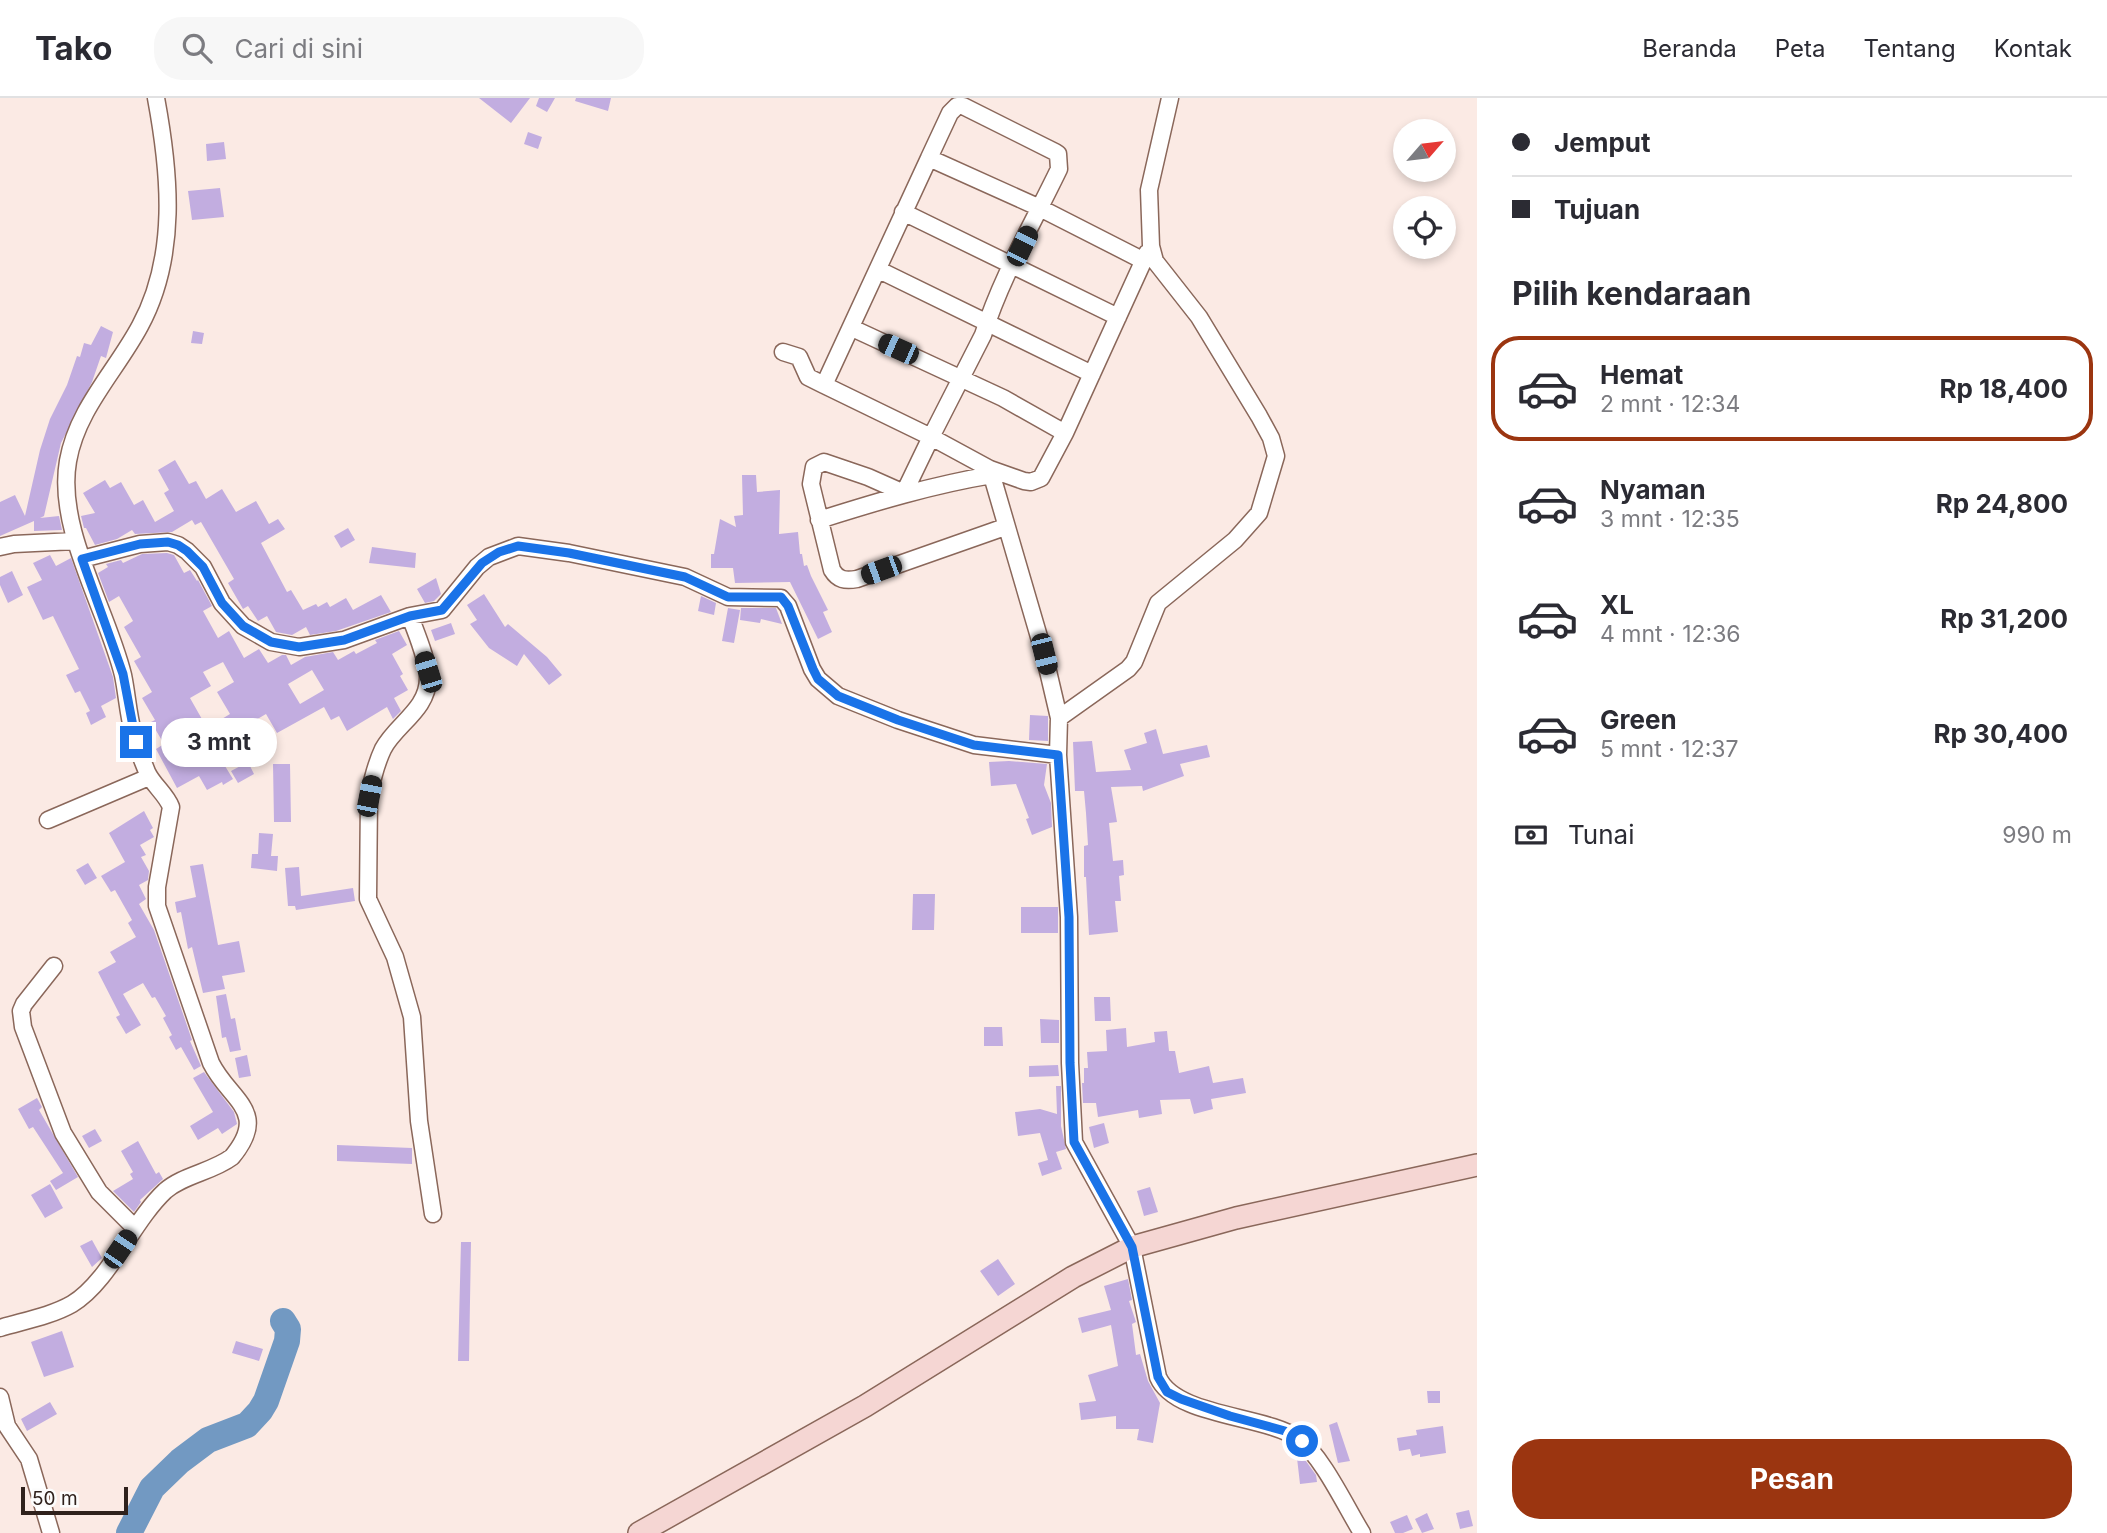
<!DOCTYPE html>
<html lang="id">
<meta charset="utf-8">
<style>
:root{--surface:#fff;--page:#f7f7f7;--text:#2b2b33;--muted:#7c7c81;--line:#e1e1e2;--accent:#9b3510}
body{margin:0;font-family:Inter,sans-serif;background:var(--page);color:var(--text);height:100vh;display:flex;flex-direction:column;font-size:26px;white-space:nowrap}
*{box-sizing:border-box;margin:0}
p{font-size:23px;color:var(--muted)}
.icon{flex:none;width:38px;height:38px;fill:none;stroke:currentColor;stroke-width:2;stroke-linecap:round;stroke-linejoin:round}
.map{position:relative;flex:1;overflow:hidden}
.details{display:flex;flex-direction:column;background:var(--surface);width:630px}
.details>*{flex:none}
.banner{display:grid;align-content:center;height:154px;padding:0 35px;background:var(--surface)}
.needle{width:46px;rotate:62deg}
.tools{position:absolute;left:1393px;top:21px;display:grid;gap:14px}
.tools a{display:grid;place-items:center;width:63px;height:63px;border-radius:50%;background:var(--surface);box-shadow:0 4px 10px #0003;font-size:35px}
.scale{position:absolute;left:21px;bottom:18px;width:107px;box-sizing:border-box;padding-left:7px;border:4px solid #2f211c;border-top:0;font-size:19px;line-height:24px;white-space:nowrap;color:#2f211c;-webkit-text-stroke:5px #fcfcfc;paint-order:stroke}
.end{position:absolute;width:32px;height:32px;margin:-16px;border:9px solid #1a73e8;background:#fff;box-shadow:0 0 0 4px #fff}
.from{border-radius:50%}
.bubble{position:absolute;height:49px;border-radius:24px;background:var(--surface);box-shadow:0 4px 10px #0003;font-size:23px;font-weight:700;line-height:49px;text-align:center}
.car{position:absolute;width:21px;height:42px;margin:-21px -10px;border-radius:9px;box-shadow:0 0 5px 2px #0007;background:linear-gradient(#222 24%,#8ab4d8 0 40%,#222 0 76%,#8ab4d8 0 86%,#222 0)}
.banner b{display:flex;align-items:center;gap:24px;height:66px;font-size:26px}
.banner b+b{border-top:2px solid var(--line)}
.banner i{width:18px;height:18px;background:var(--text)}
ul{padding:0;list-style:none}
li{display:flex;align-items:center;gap:21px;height:105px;margin:0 14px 10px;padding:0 21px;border:4px solid transparent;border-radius:28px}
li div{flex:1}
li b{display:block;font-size:26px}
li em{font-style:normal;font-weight:700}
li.active{border-color:var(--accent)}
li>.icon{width:63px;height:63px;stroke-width:1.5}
h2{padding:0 35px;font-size:32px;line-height:84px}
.pay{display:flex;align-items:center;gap:18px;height:77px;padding:0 35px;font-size:26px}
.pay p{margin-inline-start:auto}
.primary-button{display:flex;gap:14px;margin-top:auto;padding:14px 35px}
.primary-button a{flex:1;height:80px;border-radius:28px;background:var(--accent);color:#fff;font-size:28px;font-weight:700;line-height:80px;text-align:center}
header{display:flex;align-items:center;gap:42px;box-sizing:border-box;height:98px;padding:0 35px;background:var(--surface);border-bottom:2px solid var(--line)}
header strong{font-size:33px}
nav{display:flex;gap:38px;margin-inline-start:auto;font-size:24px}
.search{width:490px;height:63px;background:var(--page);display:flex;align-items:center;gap:18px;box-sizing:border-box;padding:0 24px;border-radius:28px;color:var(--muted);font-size:26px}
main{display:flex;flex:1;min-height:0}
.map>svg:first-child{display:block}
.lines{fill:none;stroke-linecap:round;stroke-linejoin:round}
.river{stroke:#7299c2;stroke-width:26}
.building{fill:#c2ade0;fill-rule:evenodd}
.street-casing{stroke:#8a675a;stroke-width:19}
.secondary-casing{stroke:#8a675a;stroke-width:24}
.street{stroke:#fff;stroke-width:16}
.secondary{stroke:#f5d6d3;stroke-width:21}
.route{stroke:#1a73e8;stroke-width:9}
</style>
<header>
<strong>Tako</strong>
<div class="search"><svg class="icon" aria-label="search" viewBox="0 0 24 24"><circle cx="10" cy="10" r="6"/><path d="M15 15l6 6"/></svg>Cari di sini</div>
<nav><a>Beranda</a><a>Peta</a><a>Tentang</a><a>Kontak</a></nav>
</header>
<main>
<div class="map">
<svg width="1477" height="1435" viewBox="0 0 1477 1435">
<rect width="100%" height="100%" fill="#fbeae4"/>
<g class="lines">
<path class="river" d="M129,1435L152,1390L180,1363L208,1342L247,1327L260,1313L266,1303L287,1243L288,1231L283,1223"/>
</g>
<path class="building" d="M479,0H530L511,25Z
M539,0H555L547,14L536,8Z
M576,0H611L608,13L575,3Z
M528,34L542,39L538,51L524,46Z
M224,44L226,61L207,63L206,46Z
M220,90L224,119L192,122L188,93Z
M101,228L113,234L106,260L101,258L92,284L61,345L44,418L40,420L59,418L62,432L34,433V423L0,438V404L15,397L25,418L40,352L50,321L67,287L77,258L80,259L84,245L91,247Z
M193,233L204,235L202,246L191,245Z
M175,362L189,386L196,383L206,401L222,391L236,414L256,403L269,426L278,421L285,431L261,445L287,494L291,492L303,512L316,506L318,509L327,504L330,509L346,500L353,512L381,497L391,514L336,533L310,537L306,529L292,537L276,534L267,518L258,523L248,508L243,511L228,485L234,481L201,424L195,427L192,422L172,434L135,436L132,432L117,441L95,447L86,430H84L81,418L95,415L83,395L105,382L110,390L121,384L134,407L143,402L155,424L174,413L164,395L169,392L158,372Z
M742,377H756L757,394L780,392L779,436L798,434L800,456H802L804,468L807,467L811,478L828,512L823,514L832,534L818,541L790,484L735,485L733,470H711V456H714L720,421L736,429L734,418L743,417Z
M348,430L355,442L341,450L334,438Z
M372,449L416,455L415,470L369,465Z
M167,455L174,457L184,475L190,472L197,483L198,482L212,508L203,513L218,540L229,533L244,560L259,551L268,565L282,557H286L291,567L305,559L333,554L338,562L354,553L356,556L377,545L375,542L399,533L407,547L392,556L403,576L400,578L408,592L394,600L401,613L393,621L387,609L347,633L339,618L331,622L324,609L277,635L266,616L226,639L231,647L217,655L233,681L223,687L222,684L207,692L199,678L177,690L156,651L164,646L151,624L155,622L142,600L152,594L134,563L141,559L124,529L133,523L119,498L109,504L98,475L108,469L106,466L121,462L123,465L142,456ZM223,564L234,584L217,594L230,616L207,630L190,600L211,588L203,574ZM312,572L324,592L300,606L288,586Z
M50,457L56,468L71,460L113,579L116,600L101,608L106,619L91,627L86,615L90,613L80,593L75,595L66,577L79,571L53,518L43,522L27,489L42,482L33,465Z
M12,473L23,497L8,505L0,487V479Z
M436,480L441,496L434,503L425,505L417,491Z
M484,496L505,529L508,526L547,559L562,577L549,587L524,556L517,568L489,550L470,526L477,522L467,507Z
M701,498L716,505L714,517L698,513Z
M728,510L740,512L734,545L722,543Z
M741,510H776L782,526L761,521L760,525L740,522Z
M451,525L455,536L435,543L431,532Z
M1030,617L1048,618V643L1029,642Z
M1156,631L1163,656L1207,647L1210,659L1180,666L1184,678L1143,693L1142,688L1111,689L1117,724L1109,725L1113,763L1123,762L1124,777L1119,778L1121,803H1115L1118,834L1089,837L1086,779H1084V748L1088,747L1086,715L1084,693H1075L1073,644L1092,643L1096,674L1131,672L1124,652L1147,645L1144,635Z
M1009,663L1047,666L1044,687L1051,705L1052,729L1032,737L1026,721L1029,720L1016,686L991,688L989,664Z
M248,664L254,676L238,685L231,673Z
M273,666H290L291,724H274Z
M144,713L153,730L150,732L154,739L140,747L146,757L141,759L149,773L148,782L139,787L146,801L139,806L154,832L192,942L190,943L201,968L194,972L181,949L176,952L169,939L172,937L163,920L166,918L155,899L152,900L143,885L123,896L141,927L126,936L116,919L120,917L98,874L116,864L110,854L136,839L128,825L132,822L115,792L111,794L101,778L125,764L109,735Z
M259,735L273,736L271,758H278L277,773L251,770L252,756H258Z
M88,765L97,780L85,787L76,772Z
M203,766L218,847L239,843L245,874L222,878L225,891L203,895L192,849L188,851L181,814L177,815L175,804L196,799L190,768Z
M299,769L301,798L353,790L355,803L296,812L295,808H288L285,770Z
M913,796H935L934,832H912Z
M1021,809H1058V835H1021Z
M226,896L231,921L235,920L241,952L230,954L226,939L222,940L216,898Z
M1094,899H1110L1111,923H1095Z
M1040,921L1059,922V945H1041Z
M984,929H1002L1003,948H984Z
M1126,930L1127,949L1155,944L1154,934L1167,933L1169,953H1175L1179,975L1209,968L1213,985L1243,980L1246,995L1211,1001L1213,1011L1194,1016L1190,1001L1160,1002L1162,1016L1139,1020L1138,1012L1098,1019L1096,1005H1083L1082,985H1084V970H1088L1087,954L1107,953L1106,932Z
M247,957L251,978L239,980L235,960Z
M1058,967L1059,978L1029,979V968Z
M204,974L234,1014L237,1026L222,1036L218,1030L198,1042L190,1028L213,1014L193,980Z
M1056,988H1061V1028L1066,1051L1056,1054L1062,1071L1042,1078L1038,1065L1048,1062L1040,1035L1018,1038L1015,1014L1040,1011L1057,1016Z
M37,1000L42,1009L39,1012L78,1079L56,1092L50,1083L63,1075L33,1029L29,1031L18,1011Z
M1104,1025L1109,1045L1094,1050L1089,1029Z
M95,1031L102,1043L89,1050L82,1038Z
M138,1043L156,1076L159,1074L163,1081L140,1102L141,1104L134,1114L113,1093L133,1081L130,1076L133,1074L121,1053Z
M337,1047L412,1050V1066L337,1063Z
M50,1086L63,1110L45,1120L31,1097Z
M1150,1089L1158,1114L1144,1118L1137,1093Z
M92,1142L102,1160L92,1169L80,1148Z
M461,1144H471L469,1263H458Z
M998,1161L1015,1186L998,1198L980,1173Z
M1128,1181L1132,1202L1129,1203L1136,1224L1132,1226L1136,1257L1140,1256L1148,1283L1160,1305L1153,1345L1137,1342L1139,1331H1116V1318L1081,1322L1079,1305L1096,1303L1088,1277L1118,1268L1111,1227L1082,1235L1078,1220L1111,1212L1104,1188Z
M62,1233L74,1269L44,1279L31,1244Z
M236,1243L263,1251L259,1263L232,1255Z
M1427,1293H1440V1305H1428Z
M50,1304L57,1316L27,1333L21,1321Z
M1337,1324L1350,1363L1338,1365L1329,1327Z
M1443,1328L1446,1355L1420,1359V1356L1412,1358L1410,1351L1399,1353L1397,1340L1417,1337L1416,1332Z
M1303,1359L1316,1377L1317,1384L1300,1386L1297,1360Z
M1469,1412L1473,1428L1460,1431L1456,1415Z
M1427,1415L1434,1431L1422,1435L1415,1421Z
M1407,1417L1413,1431L1403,1435H1395L1390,1424Z"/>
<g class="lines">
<g class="street-casing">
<path id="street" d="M1170,0L1149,92L1151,148L1155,163L1199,219L1259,318L1271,340L1276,358L1259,415L1235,442L1158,505L1134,564L1128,571L1059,620L1058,657L1069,819L1070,965L1074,1044L1132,1149L1158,1279C1175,1319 1266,1317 1299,1341C1322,1358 1346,1409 1362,1435
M929,60L950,15L957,8H963L1055,54L1058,56L1059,71C1033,125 1001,180 983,237L931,339L824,287L929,60L1040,110L1144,163
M903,114L1118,219
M879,172L1092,276
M852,230L1003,300L1065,335
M783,254L799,259L808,279L824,287
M990,371L1044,556L1059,620
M904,395L931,339L990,371L1024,383L1031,384L1041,380L1065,335L1147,155
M904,395L868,379L824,364L814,369L811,386L832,472C838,482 845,483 857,481L1005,429
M819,422C876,404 932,387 992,377
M0,449L14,446L75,443
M82,461L140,446L168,444L178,447L187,453L203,469L222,505L243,528L271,544L299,549L344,542L410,518L442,512L477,469L489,459L518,448L569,455L685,479L728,499L781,500L788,508L812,571L818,581L838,598L898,622L974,647L1058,657
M410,518C416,535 428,562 428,580C428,612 396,626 383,651C376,666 372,682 369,698L368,801L395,859L412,919L419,1023L433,1116
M48,722L149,679
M54,868L24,906L21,913L23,929L63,1035L99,1094L134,1129
M0,1230C23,1223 51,1218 72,1206C109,1184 132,1124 165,1093C183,1077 212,1074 232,1059C270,1013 230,1003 211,965L157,808V789L171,709C166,696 153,687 147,674C142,661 136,648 133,634C128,616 127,596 123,577C107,511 56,431 68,363C77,311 116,273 140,228C178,158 170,75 156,0
M0,1299L7,1328L29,1361L51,1435"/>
</g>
<g class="secondary-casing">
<path id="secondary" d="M639,1435L865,1308L1073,1179L1132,1149L1236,1120L1477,1067"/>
</g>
<use href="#street" class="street"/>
<use href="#secondary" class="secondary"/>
</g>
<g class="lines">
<path class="route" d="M136,644L123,576L82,461L140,446L168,444L178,447L187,453L203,469L222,505L243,528L271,544L299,549L344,542L410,518L442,512L482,465L499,454L518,448L569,455L685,479L728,499H781L788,508L813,571L818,581L838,598L898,622L974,647L1058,657L1069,819L1070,965L1074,1044L1132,1149L1158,1279L1167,1294L1181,1301L1230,1318L1285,1333L1302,1343"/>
</g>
</svg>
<div class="tools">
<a><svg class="needle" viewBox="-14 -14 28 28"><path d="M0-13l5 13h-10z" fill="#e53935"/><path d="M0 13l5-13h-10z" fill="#7c7c81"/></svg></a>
<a><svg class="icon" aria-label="locate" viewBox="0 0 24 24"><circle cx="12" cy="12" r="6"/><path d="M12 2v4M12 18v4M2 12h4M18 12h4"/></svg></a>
</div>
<div class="scale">50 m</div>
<i class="end from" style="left:1302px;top:1343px"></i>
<i class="end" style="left:136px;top:644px"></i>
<div class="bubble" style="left:161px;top:620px;width:116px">3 mnt</div>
<i class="car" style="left:1022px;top:148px;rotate:26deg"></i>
<i class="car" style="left:898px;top:251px;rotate:294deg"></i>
<i class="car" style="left:881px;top:472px;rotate:250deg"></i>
<i class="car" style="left:1044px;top:556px;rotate:166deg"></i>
<i class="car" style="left:428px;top:574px;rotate:343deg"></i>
<i class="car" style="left:369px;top:698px;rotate:11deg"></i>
<i class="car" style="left:120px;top:1151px;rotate:34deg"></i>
</div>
<section class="details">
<div class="banner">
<b><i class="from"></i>Jemput</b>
<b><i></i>Tujuan</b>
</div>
<h2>Pilih kendaraan</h2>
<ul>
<li class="active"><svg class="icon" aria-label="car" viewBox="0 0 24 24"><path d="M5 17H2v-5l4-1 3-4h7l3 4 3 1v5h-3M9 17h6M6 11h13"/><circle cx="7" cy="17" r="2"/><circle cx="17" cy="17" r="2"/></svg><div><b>Hemat</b><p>2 mnt · 12:34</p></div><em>Rp 18,400</em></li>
<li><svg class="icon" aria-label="car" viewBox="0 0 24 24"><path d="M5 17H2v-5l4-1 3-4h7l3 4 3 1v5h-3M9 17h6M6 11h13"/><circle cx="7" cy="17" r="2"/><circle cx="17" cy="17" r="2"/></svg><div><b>Nyaman</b><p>3 mnt · 12:35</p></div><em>Rp 24,800</em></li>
<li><svg class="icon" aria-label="car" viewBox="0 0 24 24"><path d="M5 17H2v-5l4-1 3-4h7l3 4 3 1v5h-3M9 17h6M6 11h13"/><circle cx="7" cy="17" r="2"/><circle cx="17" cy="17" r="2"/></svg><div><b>XL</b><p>4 mnt · 12:36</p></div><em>Rp 31,200</em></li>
<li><svg class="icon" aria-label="car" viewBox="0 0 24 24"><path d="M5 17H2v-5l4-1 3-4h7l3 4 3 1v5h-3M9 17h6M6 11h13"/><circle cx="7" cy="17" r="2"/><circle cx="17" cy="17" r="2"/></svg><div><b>Green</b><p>5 mnt · 12:37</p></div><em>Rp 30,400</em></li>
</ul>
<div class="pay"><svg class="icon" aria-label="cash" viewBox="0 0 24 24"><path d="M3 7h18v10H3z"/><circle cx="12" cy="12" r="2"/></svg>Tunai<p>990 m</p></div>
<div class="primary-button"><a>Pesan</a></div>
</section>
</main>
